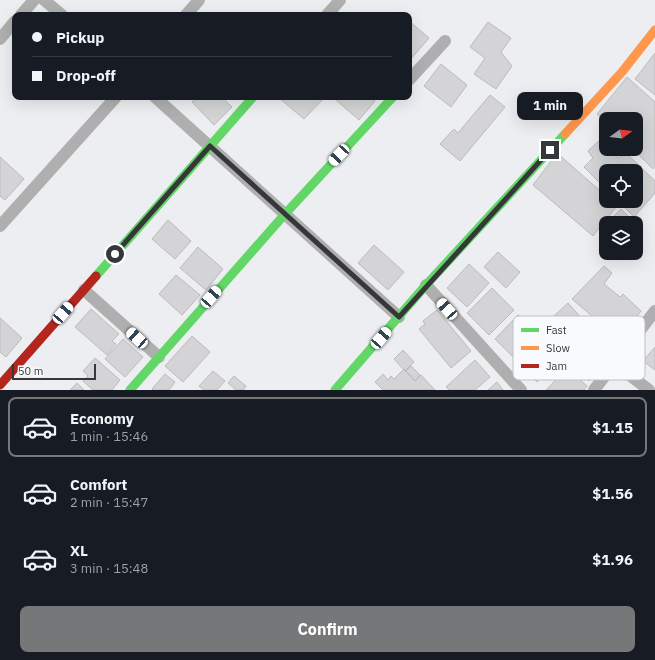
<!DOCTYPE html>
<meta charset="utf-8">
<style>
:root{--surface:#171b24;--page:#20242c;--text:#f1f3f6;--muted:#9ea1a6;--line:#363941;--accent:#767779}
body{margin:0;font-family:"IBM Plex Sans",sans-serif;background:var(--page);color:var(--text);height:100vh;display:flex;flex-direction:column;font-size:15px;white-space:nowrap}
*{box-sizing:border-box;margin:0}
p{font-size:13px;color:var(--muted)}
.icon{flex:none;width:22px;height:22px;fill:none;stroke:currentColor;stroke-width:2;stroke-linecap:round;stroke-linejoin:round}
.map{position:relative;height:390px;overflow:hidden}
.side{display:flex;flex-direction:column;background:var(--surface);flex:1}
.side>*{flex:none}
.hud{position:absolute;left:12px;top:12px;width:400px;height:88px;border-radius:8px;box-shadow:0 4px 16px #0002;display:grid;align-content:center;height:88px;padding:0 20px;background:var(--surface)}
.needle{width:26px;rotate:75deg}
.tools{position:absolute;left:599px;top:112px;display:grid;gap:8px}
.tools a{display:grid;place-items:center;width:44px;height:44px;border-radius:8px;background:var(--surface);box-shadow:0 4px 16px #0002;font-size:20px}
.scale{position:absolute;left:12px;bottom:10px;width:84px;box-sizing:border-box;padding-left:4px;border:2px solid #363739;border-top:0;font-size:11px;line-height:14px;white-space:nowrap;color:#363739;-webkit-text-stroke:3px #f8fafe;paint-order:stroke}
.end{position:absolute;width:18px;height:18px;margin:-9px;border:5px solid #363739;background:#fff;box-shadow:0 0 0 2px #fff}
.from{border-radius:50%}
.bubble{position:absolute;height:28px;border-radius:8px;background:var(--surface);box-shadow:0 4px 16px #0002;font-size:13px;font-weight:700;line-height:28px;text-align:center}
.car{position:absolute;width:12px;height:24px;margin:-12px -6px;border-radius:5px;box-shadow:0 0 3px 1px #0007;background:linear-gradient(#fff 24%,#345 0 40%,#fff 0 76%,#345 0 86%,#fff 0)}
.hud b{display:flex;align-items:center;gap:14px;height:38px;font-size:15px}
.hud b+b{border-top:1px solid var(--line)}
.hud i{width:10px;height:10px;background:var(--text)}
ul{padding:7px 0 0;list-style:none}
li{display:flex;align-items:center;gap:12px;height:60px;margin:0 8px 6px;padding:0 12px;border:2px solid transparent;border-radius:8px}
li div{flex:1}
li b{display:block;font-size:15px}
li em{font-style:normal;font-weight:700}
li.current{border-color:var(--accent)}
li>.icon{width:36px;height:36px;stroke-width:1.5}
.button{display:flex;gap:8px;margin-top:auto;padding:8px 20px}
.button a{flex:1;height:46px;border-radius:8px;background:var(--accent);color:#fff;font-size:16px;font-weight:700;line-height:46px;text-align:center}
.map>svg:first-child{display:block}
.building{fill:#d4d4d6;stroke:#babbbd}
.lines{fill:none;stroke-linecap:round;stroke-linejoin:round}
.street{stroke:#b0afb0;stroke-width:12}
.fast{stroke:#63d668;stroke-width:9}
.slow{stroke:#ff974d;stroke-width:9}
.jam{stroke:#b3261e;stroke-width:9}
.route{stroke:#363739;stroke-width:5}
.key{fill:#f8fafe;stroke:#bec0c3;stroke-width:1}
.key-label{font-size:11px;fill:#363739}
</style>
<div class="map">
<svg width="655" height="390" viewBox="0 0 655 390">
<rect width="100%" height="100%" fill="#eceef1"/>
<path class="building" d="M409,21L429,38L409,61Z
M488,22L511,38L501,52L512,66L496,89L474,74L485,58L470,47Z
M655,53V95L635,79Z
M441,64L467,85L451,107L424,86Z
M627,77L655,102V166L653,169L633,149H636V119H606V123L597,114Z
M490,95L505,107L460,161L440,144L454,129L458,133Z
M198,97H222L232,107L214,125L192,102Z
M278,97H325L304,119Z
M337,97H371L375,101L359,120L335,99Z
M602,138L606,144V149H610L618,158L626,153L655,181V193L634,217L618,201H636V171H606V189L584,167L593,158L588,151Z
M557,153L606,196V201H611L617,206L593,236L533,185Z
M0,157L24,179L5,200L0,196Z
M621,209L630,218L629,223H613L617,219L614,216Z
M168,220L191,241L175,259L152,239Z
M374,245L404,272L388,290L358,263Z
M198,247L223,269L206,290L180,268Z
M498,252L520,272L506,288L484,267Z
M469,264L489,283L467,307L447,288Z
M604,266L612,273L604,284L620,297L623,294L641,311L619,339L572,299Z
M176,275L200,295L182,315L159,294Z
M492,288L514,310L489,335L467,313Z
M568,303L592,330L565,355L541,328Z
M91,309L119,334L112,341L116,344L107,355L75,327Z
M437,310L471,351L451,368L419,329L425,324L423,321Z
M518,315L538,334L514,358L495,339Z
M0,318L22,338L6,357L0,352Z
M192,336L210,352L183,382L165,366Z
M123,339L143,357L125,377L105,359Z
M543,342L560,360L537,382L520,365Z
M575,347L599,369L589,381L565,358Z
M655,347V370L643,361Z
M403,350L414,362L405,371L394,359Z
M95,358L120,380L112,390H93L83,381L88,376L83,371Z
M475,360L490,377L475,390H449L446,387Z
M411,366L420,375L415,381L406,371Z
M567,368L587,386L584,390H546Z
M404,369L415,381L421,375L435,390H383L375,382L383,374L388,380L391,376L394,379Z
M213,371L225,381L217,390H204L199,386Z
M165,374L175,382L169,390H153L152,389Z
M234,376L246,386L243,390H236L228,383Z
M497,382L503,390H488Z
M77,383L84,390H70Z"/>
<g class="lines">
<path class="street" d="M44,0L62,15
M21,15L34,0
M186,15L199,0
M327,15L340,0
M0,39L15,21
M409,80L445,41
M155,97L399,317
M0,226L116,97
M426,285L521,390
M84,290L159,357
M614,363L649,390
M594,390L655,311"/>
<path class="fast" d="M96,276L253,97
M130,390L285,214L393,97
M335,390L426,285L565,134"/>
<path class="slow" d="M565,134L622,72L655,30"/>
<path class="jam" d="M0,385L96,276"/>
</g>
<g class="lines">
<path class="route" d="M115,254L210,146L399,317L550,150"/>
</g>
<rect x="513" y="316" width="132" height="64" rx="6" class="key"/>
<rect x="521" y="328" width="18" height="4" fill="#63d668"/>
<rect x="521" y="346" width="18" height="4" fill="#ff974d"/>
<rect x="521" y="364" width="18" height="4" fill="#b3261e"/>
<g class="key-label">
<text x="546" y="334">Fast</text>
<text x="546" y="352">Slow</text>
<text x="546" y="370">Jam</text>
</g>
</svg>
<div class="tools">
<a><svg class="needle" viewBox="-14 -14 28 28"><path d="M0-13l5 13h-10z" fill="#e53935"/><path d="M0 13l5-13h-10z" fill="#9ea1a6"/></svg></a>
<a><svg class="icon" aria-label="locate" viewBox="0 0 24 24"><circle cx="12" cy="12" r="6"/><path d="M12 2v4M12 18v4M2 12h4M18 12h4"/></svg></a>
<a><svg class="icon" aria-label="layers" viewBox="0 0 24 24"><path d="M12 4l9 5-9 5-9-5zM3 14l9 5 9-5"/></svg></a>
</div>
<div class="scale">50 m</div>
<i class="end from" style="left:115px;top:254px"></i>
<i class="end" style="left:550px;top:150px"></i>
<div class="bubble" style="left:517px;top:92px;width:66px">1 min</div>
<i class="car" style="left:339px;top:155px;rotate:223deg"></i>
<i class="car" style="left:211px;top:297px;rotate:41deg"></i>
<i class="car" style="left:447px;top:309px;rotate:318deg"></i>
<i class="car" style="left:63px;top:313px;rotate:41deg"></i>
<i class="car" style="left:137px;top:338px;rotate:312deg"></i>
<i class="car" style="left:381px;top:338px;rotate:41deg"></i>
<div class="hud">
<b><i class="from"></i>Pickup</b>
<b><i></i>Drop-off</b>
</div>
</div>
<section class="side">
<ul>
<li class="current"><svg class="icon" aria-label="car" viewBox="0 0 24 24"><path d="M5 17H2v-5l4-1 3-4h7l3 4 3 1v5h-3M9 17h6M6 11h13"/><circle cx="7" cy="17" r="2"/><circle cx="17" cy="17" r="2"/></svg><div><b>Economy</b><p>1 min · 15:46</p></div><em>$1.15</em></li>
<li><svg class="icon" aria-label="car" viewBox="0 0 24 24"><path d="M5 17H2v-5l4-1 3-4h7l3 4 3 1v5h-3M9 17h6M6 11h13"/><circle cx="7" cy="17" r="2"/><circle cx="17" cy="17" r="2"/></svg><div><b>Comfort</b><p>2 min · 15:47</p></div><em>$1.56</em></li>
<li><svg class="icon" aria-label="car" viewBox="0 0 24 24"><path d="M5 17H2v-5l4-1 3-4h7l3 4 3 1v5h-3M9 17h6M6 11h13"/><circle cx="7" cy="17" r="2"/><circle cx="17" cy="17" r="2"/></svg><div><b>XL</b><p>3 min · 15:48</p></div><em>$1.96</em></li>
</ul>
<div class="button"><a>Confirm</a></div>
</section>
